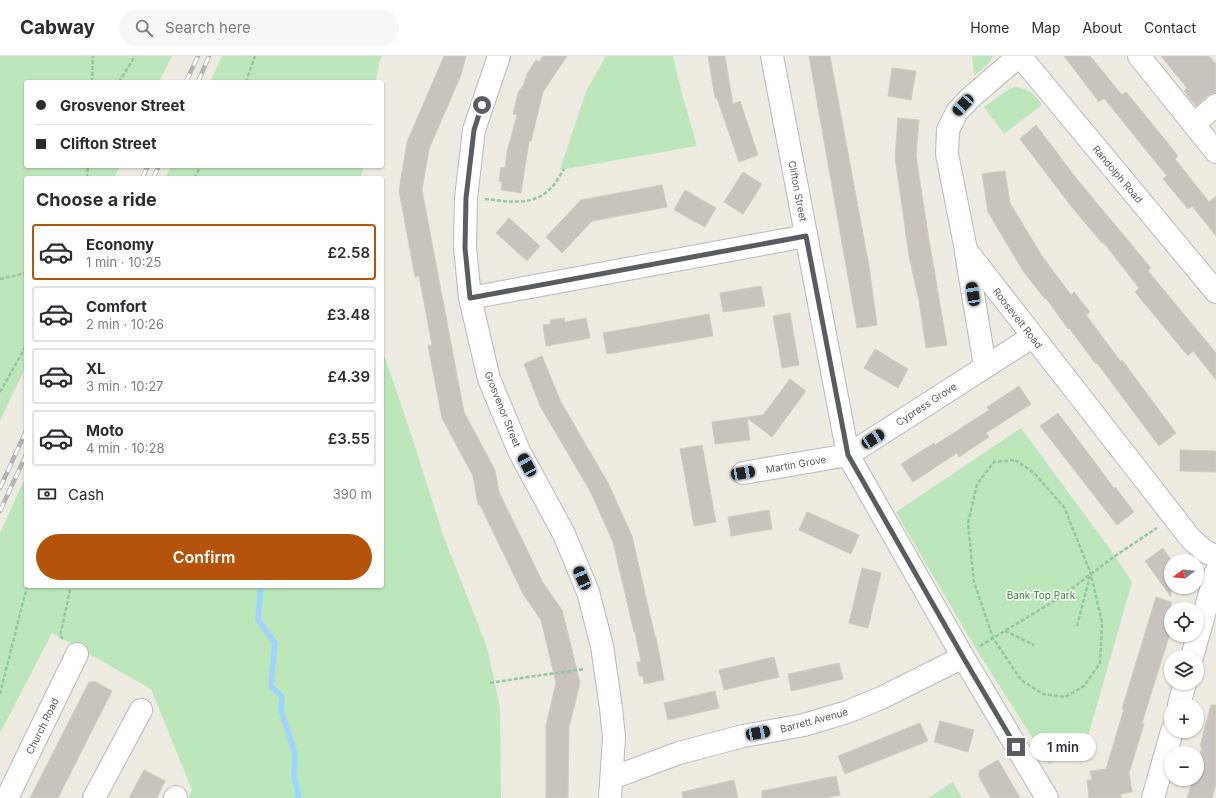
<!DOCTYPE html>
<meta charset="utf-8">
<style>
:root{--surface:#fff;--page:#f7f7f7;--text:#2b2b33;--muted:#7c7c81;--line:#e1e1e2;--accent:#b45309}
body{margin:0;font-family:Inter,sans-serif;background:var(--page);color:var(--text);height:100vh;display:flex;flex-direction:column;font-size:15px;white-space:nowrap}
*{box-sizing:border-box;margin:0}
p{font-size:13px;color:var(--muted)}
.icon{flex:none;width:22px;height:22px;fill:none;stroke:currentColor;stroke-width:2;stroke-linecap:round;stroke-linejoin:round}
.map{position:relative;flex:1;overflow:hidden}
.side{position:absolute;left:24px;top:120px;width:360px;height:412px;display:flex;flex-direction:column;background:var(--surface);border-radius:4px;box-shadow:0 1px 3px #0004}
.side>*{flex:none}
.hud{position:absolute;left:24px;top:24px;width:360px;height:88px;border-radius:4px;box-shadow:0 1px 3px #0004;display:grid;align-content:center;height:88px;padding:0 12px;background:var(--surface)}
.needle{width:26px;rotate:254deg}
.fabs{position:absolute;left:1164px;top:498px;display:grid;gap:8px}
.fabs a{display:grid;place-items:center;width:40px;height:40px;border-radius:50%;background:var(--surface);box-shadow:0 1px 3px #0004;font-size:20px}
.end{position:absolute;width:18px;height:18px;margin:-9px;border:5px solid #595d62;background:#fff;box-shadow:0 0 0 2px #fff}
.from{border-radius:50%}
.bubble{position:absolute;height:28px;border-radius:14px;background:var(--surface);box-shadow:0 1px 3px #0004;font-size:13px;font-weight:600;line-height:28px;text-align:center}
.car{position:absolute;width:12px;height:24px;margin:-12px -6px;border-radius:5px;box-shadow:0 0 3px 1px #0007;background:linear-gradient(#222 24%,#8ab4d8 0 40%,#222 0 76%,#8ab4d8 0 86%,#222 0)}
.hud b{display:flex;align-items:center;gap:14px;height:38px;font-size:15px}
.hud b+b{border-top:1px solid var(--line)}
.hud i{width:10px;height:10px;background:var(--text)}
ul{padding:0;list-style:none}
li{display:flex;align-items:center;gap:12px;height:56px;margin:0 8px 6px;padding:0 4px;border:2px solid var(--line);border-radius:4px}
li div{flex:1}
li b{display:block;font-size:15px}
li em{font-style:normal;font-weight:600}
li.active{border-color:var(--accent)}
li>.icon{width:36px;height:36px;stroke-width:1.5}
h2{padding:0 12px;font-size:18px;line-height:48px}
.pay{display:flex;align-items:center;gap:10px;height:44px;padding:0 12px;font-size:15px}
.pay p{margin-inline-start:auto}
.button{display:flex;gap:8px;margin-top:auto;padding:8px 12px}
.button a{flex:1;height:46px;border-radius:24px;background:var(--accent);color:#fff;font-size:16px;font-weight:600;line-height:46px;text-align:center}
header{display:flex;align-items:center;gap:24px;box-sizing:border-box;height:56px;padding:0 20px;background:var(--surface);border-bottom:1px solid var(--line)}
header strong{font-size:19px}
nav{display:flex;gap:22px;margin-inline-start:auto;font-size:14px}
.search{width:280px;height:36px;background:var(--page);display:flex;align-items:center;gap:10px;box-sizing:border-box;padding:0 14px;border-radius:22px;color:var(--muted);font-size:15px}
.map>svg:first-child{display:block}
.green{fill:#bbe7ba}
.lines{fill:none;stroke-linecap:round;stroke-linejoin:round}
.stream{stroke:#9ed5ff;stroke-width:5.5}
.building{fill:#c8c4bd;stroke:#d2ccbe}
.minor-casing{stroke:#b6b9be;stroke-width:24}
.path{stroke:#93c8a2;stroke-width:2.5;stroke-dasharray:4 2;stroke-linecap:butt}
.minor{stroke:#fff;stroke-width:22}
.rail-casing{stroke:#b2b3b3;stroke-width:4.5}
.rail{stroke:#fff;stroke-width:3;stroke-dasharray:9;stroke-linecap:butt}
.route{stroke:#595d62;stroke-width:5}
.labels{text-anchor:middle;stroke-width:3;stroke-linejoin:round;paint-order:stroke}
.street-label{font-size:10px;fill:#595d62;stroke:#fff}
.park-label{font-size:10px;fill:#2e8432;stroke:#fff}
</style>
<header>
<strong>Cabway</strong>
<div class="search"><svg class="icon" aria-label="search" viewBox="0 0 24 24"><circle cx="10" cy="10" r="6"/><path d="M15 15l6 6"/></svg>Search here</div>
<nav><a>Home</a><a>Map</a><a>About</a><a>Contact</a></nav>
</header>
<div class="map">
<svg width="1216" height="742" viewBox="0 0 1216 742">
<rect width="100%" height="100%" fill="#edeae0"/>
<path class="green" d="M0,0H172L159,26H26V110H120L114,122H26V310L0,365Z
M222,0H382L379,8L376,26H210Z
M606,0H673L682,38L697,90L560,114L586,36Z
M972,0H993L990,6L974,20Z
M1014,31C1028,32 1034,38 1042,49L1004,78L984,51L1009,33Z
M171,110H363L361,122H165Z
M382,293L412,381L443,479L487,591L500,652L501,742H188L192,734L151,633L52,577L0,677V477L26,420V530H382Z
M1021,372L1115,500L1132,526L1087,684L1049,708L976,593L896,456Z
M953,726L962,742H928Z"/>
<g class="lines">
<path class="stream" d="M261,530L258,564L275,587L271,630L282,641L281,654L295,698L294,720L299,742"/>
</g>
<path class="building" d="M444,0H466L461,19L429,93L422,134L464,356L495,414L499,436L531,502L543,527L562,554L571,590L580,627L569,671L568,742H546V669L556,627L541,564L523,538L480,449H478L473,420L442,362L428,290L432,289L419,220L415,221L399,135L407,86Z
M543,0H567L543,36L531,85H529L521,137L501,134L502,126L499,125L501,111L505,112L507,96L517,59L513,58L518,37L524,28L527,18L536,4L539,6Z
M708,0H725L733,48L740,45L758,99L739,106L717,42H715Z
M809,0H830L869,210L877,269L857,272Z
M1064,0H1090L1122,39L1126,36L1154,70L1178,100L1175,103L1209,146L1216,140V180L1192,150L1188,153L1163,123L1167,120L1149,98L1104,42L1099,46Z
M1161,0H1209L1216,8V37L1208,39L1196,50L1184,35L1187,32Z
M892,12L916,15L911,44L888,40Z
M898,62L919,64L916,99L928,178L947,289L926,292L919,245L909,200L895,101Z
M1036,69L1076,122L1151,212L1148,215L1216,297V324L1193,295L1188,300L1135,236L1139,232L1103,186L1102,187L1071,150L1020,83Z
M1005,115L1010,147L1042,200L1071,239L1074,236L1090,256L1086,259L1121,306L1122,304L1176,377L1159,390L1097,307L1096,308L1069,272L1068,273L1046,242L1045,243L1023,215L988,156L982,118Z
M743,116L762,128L743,158L724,146Z
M662,129L667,151L592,165L562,197L546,181L581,144Z
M685,134L716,152L705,171L674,154Z
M509,162L540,190L527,205L496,177Z
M761,230L765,250L723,256L720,237Z
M790,257L799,309L782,312L773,260Z
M709,258L713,280L607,298L603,277Z
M564,262L565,266L586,262L590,282L546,290L543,269L551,268L550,264Z
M875,293L908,313L898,332L864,312Z
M542,300L561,346L608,427L632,480L655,581H656L664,624L644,628L643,620H639L637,606H641L635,576H634L613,486L590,435L540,350L524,308Z
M790,323L806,335L772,381L747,362L750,384L715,388L712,366L763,359Z
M1019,330L1031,348L986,377L989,381L959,401L957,397L913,426L901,408L934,387L935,389L989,354L987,351Z
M1058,357L1114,432L1115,431L1134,456L1117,469L1040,370Z
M702,389L716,466L694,470L680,393Z
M1180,394L1216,395V416L1180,415Z
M769,454L772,473L731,480L728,461Z
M807,456L859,479L851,498L799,474Z
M1163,492L1171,504V541L1145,505Z
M862,512L881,517L868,572L849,567Z
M1156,541L1171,546V574L1142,667L1144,668L1129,717L1132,736L1121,738V742H1089L1087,724H1092L1090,715L1106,713L1124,653H1122Z
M774,601L779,621L724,634L719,614Z
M839,607L843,623L791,635L788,618Z
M89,626H96L112,635L58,742H30Z
M715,635L719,652L668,664L664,647Z
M1211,649H1216V728L1212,742H1187L1193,723H1197V709L1202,691L1200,690Z
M940,665L974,674L968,696L934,686Z
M920,667L928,685L845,718L838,700Z
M998,704L1005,716L1020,742H991L979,721V715Z
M144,714L165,725L157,742H129Z
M836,720L840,739L825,742H762V735Z
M734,724L738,742H683L682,736Z"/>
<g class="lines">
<g class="minor-casing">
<path id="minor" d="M499,0L474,74L466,142L465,191L470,242L489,323L519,395L564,478L588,536L602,590L611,652L614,682L610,742
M772,0L848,399L963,601L1047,742
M1019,0L969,43L957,56L948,74L947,98L966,194L1191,483L1206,496L1216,500
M1020,0L1216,236
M1139,0L1216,96
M1194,68L1216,49
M966,197L985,310
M470,242L806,180
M743,417L848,399L1032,281
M1192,601L1216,516
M1179,649L1185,627
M612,722L679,697L743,680L804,669L847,656L881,642L963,601
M7,742L77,598
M94,742L141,654
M175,742L176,741
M1153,742L1172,675"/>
</g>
<path class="path" d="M92,26L93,0
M119,26L135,0
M246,26L255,0
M87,122L88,110
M194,122L201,110
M485,143C507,145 532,151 550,133C556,128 560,119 564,113
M0,223L26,217
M0,336L26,290
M1015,404L1034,417L1064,451L1091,518L1102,567L1100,607L1084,630L1065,641L1043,638L1021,624L993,582L974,526L968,467L977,428L994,406Z
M1077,570L1090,520
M1005,575L1034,589
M63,583L60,580L71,530
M980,590L1059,542L1115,500L1157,472
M490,627L521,622L585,613
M0,638L27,530"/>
<use href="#minor" class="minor"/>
<g class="rail-casing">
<path id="rail" d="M186,26L198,0
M198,26L209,0
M142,122L148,110
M153,122L159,110
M0,432L26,375
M0,455L26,399"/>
</g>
<use href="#rail" class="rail"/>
</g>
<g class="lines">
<path class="route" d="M482,49L474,74L466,142L465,192L470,242L806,180L848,399L963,601L1016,691"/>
</g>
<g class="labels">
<g class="street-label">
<text transform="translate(1118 118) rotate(50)" y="4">Randolph Road</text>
<text transform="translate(798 135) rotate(79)" y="4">Clifton Street</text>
<text transform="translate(1018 262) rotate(52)" y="4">Roosevelt Road</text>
<text transform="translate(926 348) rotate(-33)" y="4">Cypress Grove</text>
<text transform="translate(503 353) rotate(68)" y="4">Grosvenor Street</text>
<text transform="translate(796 408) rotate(-10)" y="4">Martin Grove</text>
<text transform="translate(814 664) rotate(-15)" y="4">Barrett Avenue</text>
<text transform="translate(42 670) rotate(-64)" y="4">Church Road</text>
</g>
<g class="park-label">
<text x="1041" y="543">Bank Top Park</text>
</g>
</g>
</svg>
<div class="fabs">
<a><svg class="needle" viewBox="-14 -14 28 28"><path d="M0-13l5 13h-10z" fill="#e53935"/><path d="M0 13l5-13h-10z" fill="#7c7c81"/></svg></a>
<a><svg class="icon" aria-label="locate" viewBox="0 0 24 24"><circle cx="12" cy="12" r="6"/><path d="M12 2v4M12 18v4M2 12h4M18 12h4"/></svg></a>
<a><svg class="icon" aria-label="layers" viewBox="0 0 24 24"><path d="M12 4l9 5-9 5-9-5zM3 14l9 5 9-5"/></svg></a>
<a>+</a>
<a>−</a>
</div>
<i class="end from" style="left:482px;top:49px"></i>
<i class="end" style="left:1016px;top:691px"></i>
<div class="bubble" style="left:1030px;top:677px;width:66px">1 min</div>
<i class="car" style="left:963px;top:49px;rotate:223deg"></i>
<i class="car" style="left:973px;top:238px;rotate:351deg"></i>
<i class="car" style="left:873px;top:383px;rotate:57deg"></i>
<i class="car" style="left:527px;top:409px;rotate:332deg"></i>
<i class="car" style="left:743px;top:417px;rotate:80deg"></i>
<i class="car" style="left:582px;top:522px;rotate:337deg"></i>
<i class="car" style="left:758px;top:677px;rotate:79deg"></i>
<div class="hud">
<b><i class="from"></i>Grosvenor Street</b>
<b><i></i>Clifton Street</b>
</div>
<section class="side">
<h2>Choose a ride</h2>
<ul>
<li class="active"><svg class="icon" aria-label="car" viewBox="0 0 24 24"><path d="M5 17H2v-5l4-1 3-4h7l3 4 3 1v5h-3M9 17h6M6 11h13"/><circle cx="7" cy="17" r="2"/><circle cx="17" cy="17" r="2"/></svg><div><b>Economy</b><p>1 min · 10:25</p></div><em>£2.58</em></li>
<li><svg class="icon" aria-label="car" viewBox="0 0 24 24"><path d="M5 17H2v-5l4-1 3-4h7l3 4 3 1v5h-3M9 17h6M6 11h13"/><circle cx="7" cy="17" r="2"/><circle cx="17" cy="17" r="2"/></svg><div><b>Comfort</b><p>2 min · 10:26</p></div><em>£3.48</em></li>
<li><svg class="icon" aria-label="car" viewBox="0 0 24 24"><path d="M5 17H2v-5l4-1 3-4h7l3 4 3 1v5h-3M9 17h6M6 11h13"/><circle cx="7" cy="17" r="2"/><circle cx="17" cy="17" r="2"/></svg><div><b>XL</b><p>3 min · 10:27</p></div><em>£4.39</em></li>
<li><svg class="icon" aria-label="car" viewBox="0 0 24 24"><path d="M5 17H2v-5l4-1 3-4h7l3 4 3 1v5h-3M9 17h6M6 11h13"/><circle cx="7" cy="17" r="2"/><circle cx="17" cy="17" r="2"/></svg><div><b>Moto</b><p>4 min · 10:28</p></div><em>£3.55</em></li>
</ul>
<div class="pay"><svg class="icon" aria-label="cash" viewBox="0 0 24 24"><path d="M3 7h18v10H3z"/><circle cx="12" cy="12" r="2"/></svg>Cash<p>390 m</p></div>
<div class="button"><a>Confirm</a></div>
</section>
</div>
